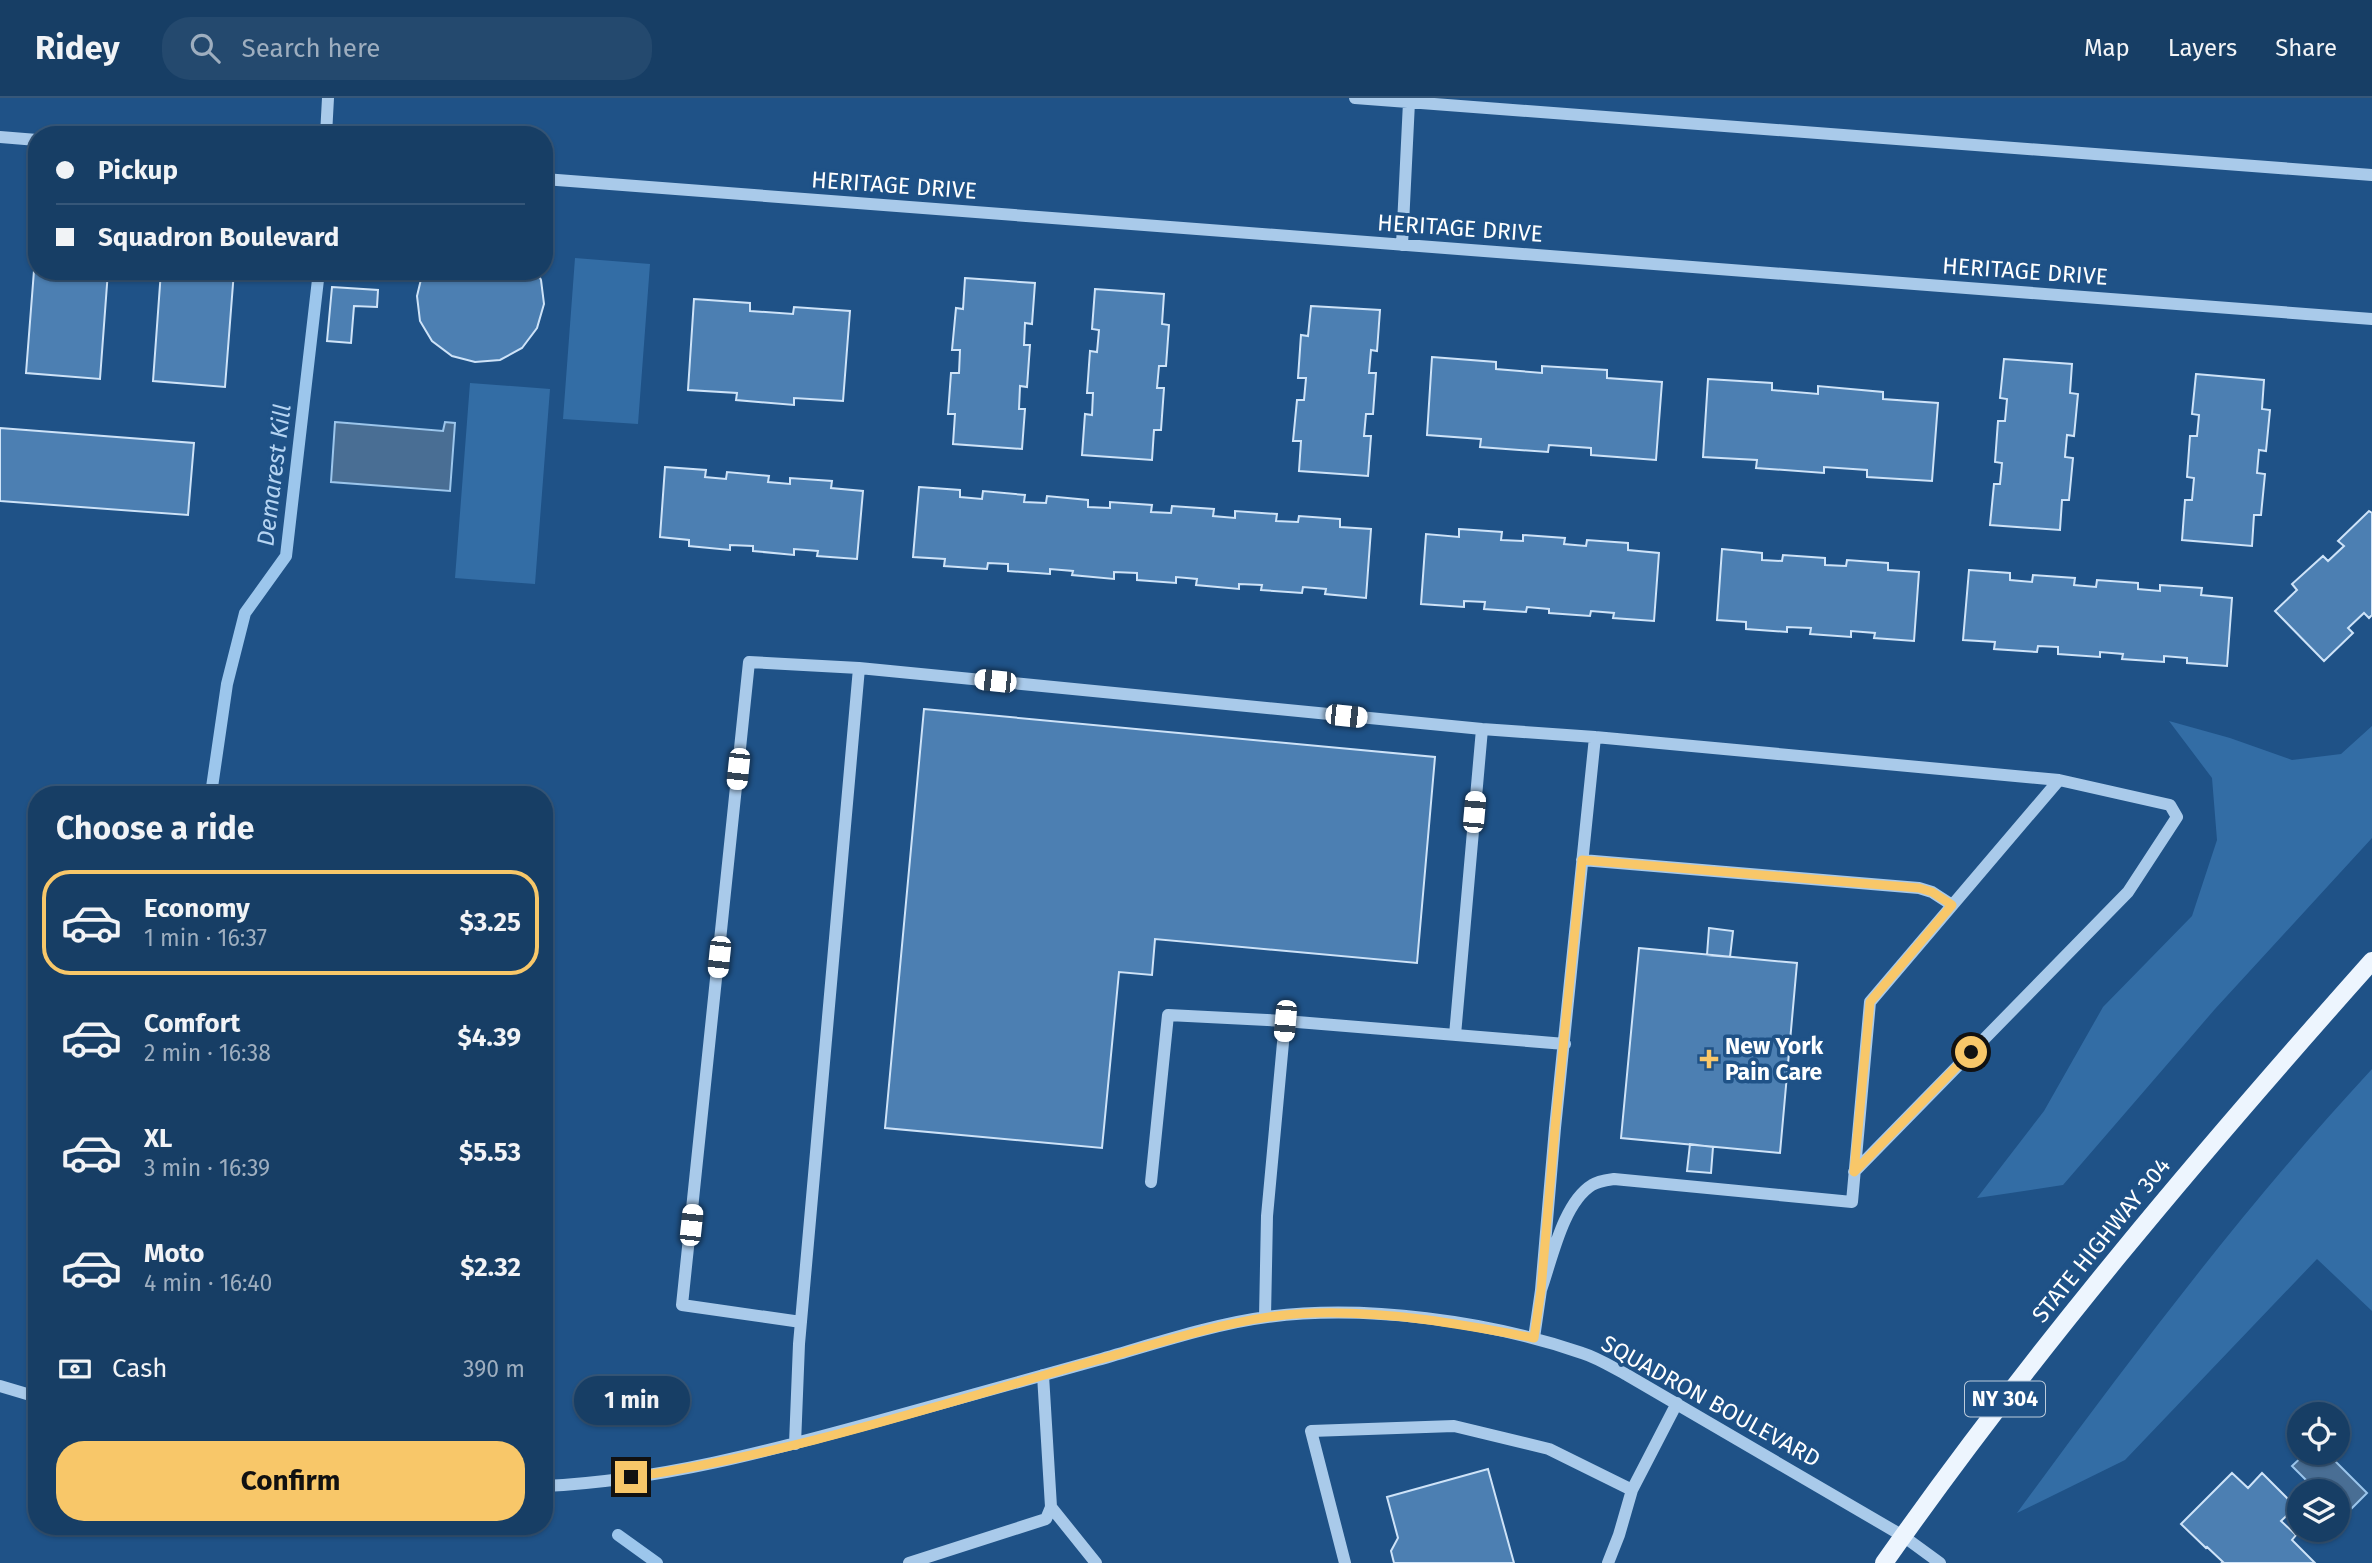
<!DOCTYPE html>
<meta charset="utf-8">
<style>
:root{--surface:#173e65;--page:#24496e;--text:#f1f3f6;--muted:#9eaebf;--line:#365779;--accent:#f8c769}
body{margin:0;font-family:"Fira Sans",sans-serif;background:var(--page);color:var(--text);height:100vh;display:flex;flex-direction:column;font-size:26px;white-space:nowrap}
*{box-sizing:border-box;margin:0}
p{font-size:23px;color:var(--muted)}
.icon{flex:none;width:38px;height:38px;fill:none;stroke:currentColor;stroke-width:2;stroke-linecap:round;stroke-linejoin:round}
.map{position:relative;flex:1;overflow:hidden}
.side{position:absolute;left:28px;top:688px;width:525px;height:749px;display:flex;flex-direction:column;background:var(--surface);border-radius:28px;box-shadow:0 2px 5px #0004,0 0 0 2px var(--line)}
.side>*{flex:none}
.top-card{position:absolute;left:28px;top:28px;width:525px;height:154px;border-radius:28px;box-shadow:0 2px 5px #0004,0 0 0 2px var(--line);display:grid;align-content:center;height:154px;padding:0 28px;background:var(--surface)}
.tools{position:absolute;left:2287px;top:1304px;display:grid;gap:14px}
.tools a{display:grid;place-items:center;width:63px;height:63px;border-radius:50%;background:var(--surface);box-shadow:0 2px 5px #0004,0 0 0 2px var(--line);font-size:35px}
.end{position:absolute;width:32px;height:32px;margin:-16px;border:9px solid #f8c769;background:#111;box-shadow:0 0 0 4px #111}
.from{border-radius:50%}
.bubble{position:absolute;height:49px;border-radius:24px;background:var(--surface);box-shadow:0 2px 5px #0004,0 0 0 2px var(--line);font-size:23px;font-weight:700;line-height:49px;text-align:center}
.car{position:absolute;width:21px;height:42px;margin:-21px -10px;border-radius:9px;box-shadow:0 0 5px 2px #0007;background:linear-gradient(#fff 24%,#345 0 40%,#fff 0 76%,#345 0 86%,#fff 0)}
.top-card b{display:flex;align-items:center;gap:24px;height:66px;font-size:26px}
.top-card b+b{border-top:2px solid var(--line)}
.top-card i{width:18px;height:18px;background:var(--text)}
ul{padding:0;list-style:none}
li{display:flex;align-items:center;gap:21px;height:105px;margin:0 14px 10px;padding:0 14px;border:4px solid transparent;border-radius:28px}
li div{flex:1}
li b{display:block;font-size:26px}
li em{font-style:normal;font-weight:700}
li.current{border-color:var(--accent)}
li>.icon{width:63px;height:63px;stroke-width:1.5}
h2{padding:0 28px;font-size:32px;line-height:84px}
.pay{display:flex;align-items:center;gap:18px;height:77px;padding:0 28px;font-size:26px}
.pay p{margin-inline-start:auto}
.cta{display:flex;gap:14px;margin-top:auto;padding:14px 28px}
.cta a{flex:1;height:80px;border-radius:28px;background:var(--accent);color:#111;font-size:28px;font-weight:700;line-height:80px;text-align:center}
header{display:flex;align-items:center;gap:42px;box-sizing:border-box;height:98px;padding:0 35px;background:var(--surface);border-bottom:2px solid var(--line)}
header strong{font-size:33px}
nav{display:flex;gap:38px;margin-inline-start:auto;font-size:24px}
.search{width:490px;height:63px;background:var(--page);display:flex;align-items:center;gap:18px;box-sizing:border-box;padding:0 24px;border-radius:28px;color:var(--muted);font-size:26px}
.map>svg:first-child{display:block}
.green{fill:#336da5}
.water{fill:#496e94;stroke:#9cc6ec;stroke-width:2}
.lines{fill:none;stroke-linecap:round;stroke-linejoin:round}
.stream{stroke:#9cc6ec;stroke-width:12}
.building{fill:#4c7fb2;stroke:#cee3f8;stroke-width:2}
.minor{stroke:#a9caea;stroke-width:12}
.major{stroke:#edf5fe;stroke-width:18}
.route{stroke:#f8c769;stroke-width:9}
.poi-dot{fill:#f8c769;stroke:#1f5287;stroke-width:2.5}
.labels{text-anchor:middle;stroke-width:7;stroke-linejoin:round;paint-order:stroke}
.shield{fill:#1f5287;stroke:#bccbdb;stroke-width:2}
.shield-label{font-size:21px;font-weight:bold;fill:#fff}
.street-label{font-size:23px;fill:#fff;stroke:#1f5287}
.poi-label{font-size:23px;font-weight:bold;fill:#fff;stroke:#1f5287;text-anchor:start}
.water-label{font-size:24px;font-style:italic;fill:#b5d4f2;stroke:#1f5287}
</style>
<header>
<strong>Ridey</strong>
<div class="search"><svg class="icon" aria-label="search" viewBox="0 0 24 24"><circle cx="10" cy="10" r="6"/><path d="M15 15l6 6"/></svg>Search here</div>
<nav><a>Map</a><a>Layers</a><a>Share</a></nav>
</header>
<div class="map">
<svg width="2372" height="1465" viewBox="0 0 2372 1465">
<rect width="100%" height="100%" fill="#1f5287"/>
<path class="green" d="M575,160L650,166L638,326L563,321Z
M470,285L550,291L535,486L455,480Z
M2169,623L2230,640L2292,662L2341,656L2372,628V740L2215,911L2063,1087L1977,1100L2044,1013L2103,909L2192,818L2217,742L2212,680Z
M2372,971V1213L2317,1161L2125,1362L2017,1415C2129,1262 2243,1110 2372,971Z"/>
<path class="water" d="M335,324L443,333L445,324L455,325L450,393L331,384Z
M2306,1355H2327L2367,1395L2343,1419L2338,1414V1393H2317L2292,1368Z"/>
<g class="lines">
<path class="stream" d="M211,696L227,586L245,515L286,458L319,173
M618,1437L657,1465"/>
</g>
<path class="building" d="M37,134V173H108L100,281L26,275Z
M161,173H234L225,289L153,283Z
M423,173H537L541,182L544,206L537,230L522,250L500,262L475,264L452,258L432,243L420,223L417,198Z
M965,180L1035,185L1032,226L1025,225L1024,247H1030L1027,289L1020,288L1019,311H1025L1022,351L953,346L955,316H948L951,275H959L960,252H952L956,210L963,211Z
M332,189L378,192L377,209L354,208L351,245L327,243Z
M1095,191L1164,196L1162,226L1169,227L1166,268H1159L1157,290H1164L1161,332H1154L1152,362L1082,357L1085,316L1092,317L1093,295H1087L1090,253L1097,254L1099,232L1092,231Z
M694,201L750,205V213L793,216L794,209L850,213L843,303L794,300V307L736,302L737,295L688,292Z
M1311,208L1380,212L1377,253L1371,252L1369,275H1376L1373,316H1366L1364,338H1371L1368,378L1299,373L1301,343H1293L1297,302H1304L1306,280H1298L1301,237L1308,238Z
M1432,259L1496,264V271L1542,275V268L1607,272V280L1662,284L1656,362L1591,357V350L1549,347L1548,354L1480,349L1481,341L1427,337Z
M2004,261L2072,266L2070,295L2078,296L2074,338L2067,337L2065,359L2073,360L2069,402H2062L2060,432L1990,427L1994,386H2000L2002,365L1995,364L1998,323H2005L2007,301L2000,300Z
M2196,276L2264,282L2262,311L2270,312L2266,353L2259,352L2257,375L2265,376L2261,417H2254L2252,448L2182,442L2185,402H2192L2194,380L2187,379L2190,338H2197L2199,317L2192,316Z
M1708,281L1772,285V292L1818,296V288L1883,294V301L1938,305L1932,383L1867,379V372L1824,369V375L1756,370L1757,362L1703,359Z
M0,330L194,345L188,417L0,403Z
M665,369L706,372L705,379L726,381L727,374L769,378L768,384L790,386V380L832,383L831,390L863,393L857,461L817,458L818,453L794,451V457L753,453V448L730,447V452L689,448V442L660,439Z
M919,389L960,392V399L982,401L983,393L1025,397L1024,404L1046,405L1047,398L1088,402V409L1110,410V404L1152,407L1151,414L1171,415L1172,408L1214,411L1213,418L1235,420V413L1277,416L1276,423L1298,424L1299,418L1340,421V429L1371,431L1366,500L1325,496L1326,491L1303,489L1302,495L1261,492L1262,487L1239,486V491L1196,487L1197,481L1176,479V485L1137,482V475L1114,474V481L1072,477L1073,473L1050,471V476L1008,473V466L988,465L987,471L944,468L945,461L913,459Z
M2369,413L2372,415V517L2369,520L2364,515L2348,530L2353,535L2324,563L2275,513L2297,492L2292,486L2323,458L2328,463L2344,448L2338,443Z
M1459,431L1502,434L1501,442L1523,443V437L1565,440L1564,446L1586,448L1587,442L1628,445V452L1659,455L1654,523L1613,520L1614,515L1591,513L1590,518L1549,515V511L1527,509L1526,514L1484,511L1485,504L1464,503V509L1421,506L1426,436L1459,439Z
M1722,451L1762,455V462L1782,463L1783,457L1825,460V467L1846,468L1847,462L1888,465V472L1919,474L1914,543L1874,540L1875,535L1851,533V539L1810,536L1811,530L1787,529V534L1746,531V524L1717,522Z
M1969,472L2010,475V482L2032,484L2033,477L2075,480L2074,487L2096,489L2097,482L2138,485V491L2160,493V487L2202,490L2201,497L2232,500L2227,568L2187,565V560L2164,558V564L2122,561L2123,556L2100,554V559L2058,556V549L2038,548L2037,554L1994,551L1995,544L1963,542Z
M924,611L1435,659L1417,865L1155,841L1152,877L1119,874L1102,1050L885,1030Z
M1709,830L1733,833L1730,859L1707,857Z
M1639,850L1797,865L1780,1055L1621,1040Z
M1690,1046L1713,1049L1711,1075L1687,1073Z
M1488,1371L1514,1465H1394L1391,1453L1398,1440L1387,1399Z
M2232,1375L2248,1390L2262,1375L2296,1409L2281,1423L2296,1437L2292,1442L2315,1465H2221L2223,1464L2207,1449L2206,1450L2181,1426Z"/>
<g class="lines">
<path class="minor" d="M1355,0L2372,77
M326,37L328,0
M0,39L37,42
M544,81L2372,221
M1402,147L1409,4
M1582,762L1919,790L1932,794L1952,807
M1455,937L1482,631
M1854,1074L2128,794L2177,719L2170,707L2059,682
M1151,1084L1168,917L1285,923
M1265,1219L1267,1118L1285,923L1565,946
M801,1224L682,1207L749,564L859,570
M1534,1240L1541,1192L1555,1030L1595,639
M0,1288L37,1299
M795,1346L799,1246L859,570L1482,631L1595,639L2059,682L1870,904L1852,1104L1614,1081C1607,1082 1598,1083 1592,1087C1563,1105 1552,1161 1541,1192
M544,1388C658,1383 769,1353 878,1323C950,1303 1022,1283 1094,1263C1148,1248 1212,1226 1267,1219C1365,1206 1489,1223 1582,1255C1598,1260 1612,1269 1627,1277L1903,1438L1940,1465
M1051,1409L1096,1465
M909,1465L1046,1421L1051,1409L1043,1277
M1345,1465L1311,1333L1454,1328L1549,1351L1632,1392
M1608,1465L1619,1437L1632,1392L1677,1305"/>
<path class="major" d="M1884,1465C2033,1253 2200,1056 2372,863"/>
</g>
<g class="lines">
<path class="route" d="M631,1379C789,1357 944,1305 1097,1262C1168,1243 1240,1217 1314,1215C1388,1213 1461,1226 1534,1240L1541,1192L1555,1030L1582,762L1919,790L1932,794L1952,807L1870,904L1854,1074L1971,954"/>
</g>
<path class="poi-dot" d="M1705.5 950.5h7v7h7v7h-7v7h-7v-7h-7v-7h7z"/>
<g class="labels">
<rect class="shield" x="1965" y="1283.5" width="80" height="35" rx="5"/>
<g class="shield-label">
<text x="2005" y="1308">NY 304</text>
</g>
<g class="street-label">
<text transform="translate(894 87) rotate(4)" y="8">HERITAGE DRIVE</text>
<text transform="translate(1460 130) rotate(4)" y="8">HERITAGE DRIVE</text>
<text transform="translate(2025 173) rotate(4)" y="8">HERITAGE DRIVE</text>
<text transform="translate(2101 1142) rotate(-51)" y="8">STATE HIGHWAY 304</text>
<text transform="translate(1711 1303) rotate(29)" y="8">SQUADRON BOULEVARD</text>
</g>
<g class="poi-label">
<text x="1725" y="956">New York<tspan x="1725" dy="26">Pain Care</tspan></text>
</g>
<g class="water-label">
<text transform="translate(274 377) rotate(-83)" y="8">Demarest Kill</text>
</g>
</g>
</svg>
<div class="tools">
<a><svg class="icon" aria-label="locate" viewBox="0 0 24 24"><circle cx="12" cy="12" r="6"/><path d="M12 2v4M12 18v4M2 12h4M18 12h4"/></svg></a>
<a><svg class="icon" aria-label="layers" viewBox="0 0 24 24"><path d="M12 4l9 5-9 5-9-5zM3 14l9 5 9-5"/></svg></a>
</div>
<i class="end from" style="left:1971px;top:954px"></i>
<i class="end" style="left:631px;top:1379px"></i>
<div class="bubble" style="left:574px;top:1278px;width:116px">1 min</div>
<i class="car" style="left:995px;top:583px;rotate:276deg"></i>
<i class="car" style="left:1346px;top:618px;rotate:96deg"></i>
<i class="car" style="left:738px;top:671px;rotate:186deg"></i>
<i class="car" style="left:1474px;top:714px;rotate:5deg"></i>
<i class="car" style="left:719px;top:859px;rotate:186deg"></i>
<i class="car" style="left:1285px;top:923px;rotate:185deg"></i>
<i class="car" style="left:691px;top:1127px;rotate:6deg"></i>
<div class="top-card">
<b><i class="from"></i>Pickup</b>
<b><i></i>Squadron Boulevard</b>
</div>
<section class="side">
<h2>Choose a ride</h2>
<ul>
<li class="current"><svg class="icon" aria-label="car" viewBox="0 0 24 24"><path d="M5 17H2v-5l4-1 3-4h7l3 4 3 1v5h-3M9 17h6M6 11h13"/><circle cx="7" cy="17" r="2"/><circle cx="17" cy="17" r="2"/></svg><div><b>Economy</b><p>1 min · 16:37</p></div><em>$3.25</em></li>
<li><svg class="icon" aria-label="car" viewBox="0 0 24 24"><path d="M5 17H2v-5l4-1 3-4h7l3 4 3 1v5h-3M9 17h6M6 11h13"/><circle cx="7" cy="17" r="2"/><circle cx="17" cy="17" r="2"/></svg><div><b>Comfort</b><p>2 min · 16:38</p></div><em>$4.39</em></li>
<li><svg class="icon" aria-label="car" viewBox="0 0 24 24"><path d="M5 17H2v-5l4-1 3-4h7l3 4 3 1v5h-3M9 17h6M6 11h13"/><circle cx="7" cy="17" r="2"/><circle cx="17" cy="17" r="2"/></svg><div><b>XL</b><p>3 min · 16:39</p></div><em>$5.53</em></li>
<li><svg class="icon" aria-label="car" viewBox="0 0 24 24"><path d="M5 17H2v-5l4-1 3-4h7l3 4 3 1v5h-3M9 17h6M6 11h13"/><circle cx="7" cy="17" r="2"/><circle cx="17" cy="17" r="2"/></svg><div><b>Moto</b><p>4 min · 16:40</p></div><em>$2.32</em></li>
</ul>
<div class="pay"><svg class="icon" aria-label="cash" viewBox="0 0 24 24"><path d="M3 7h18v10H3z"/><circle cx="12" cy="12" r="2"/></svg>Cash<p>390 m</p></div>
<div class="cta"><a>Confirm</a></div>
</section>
</div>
